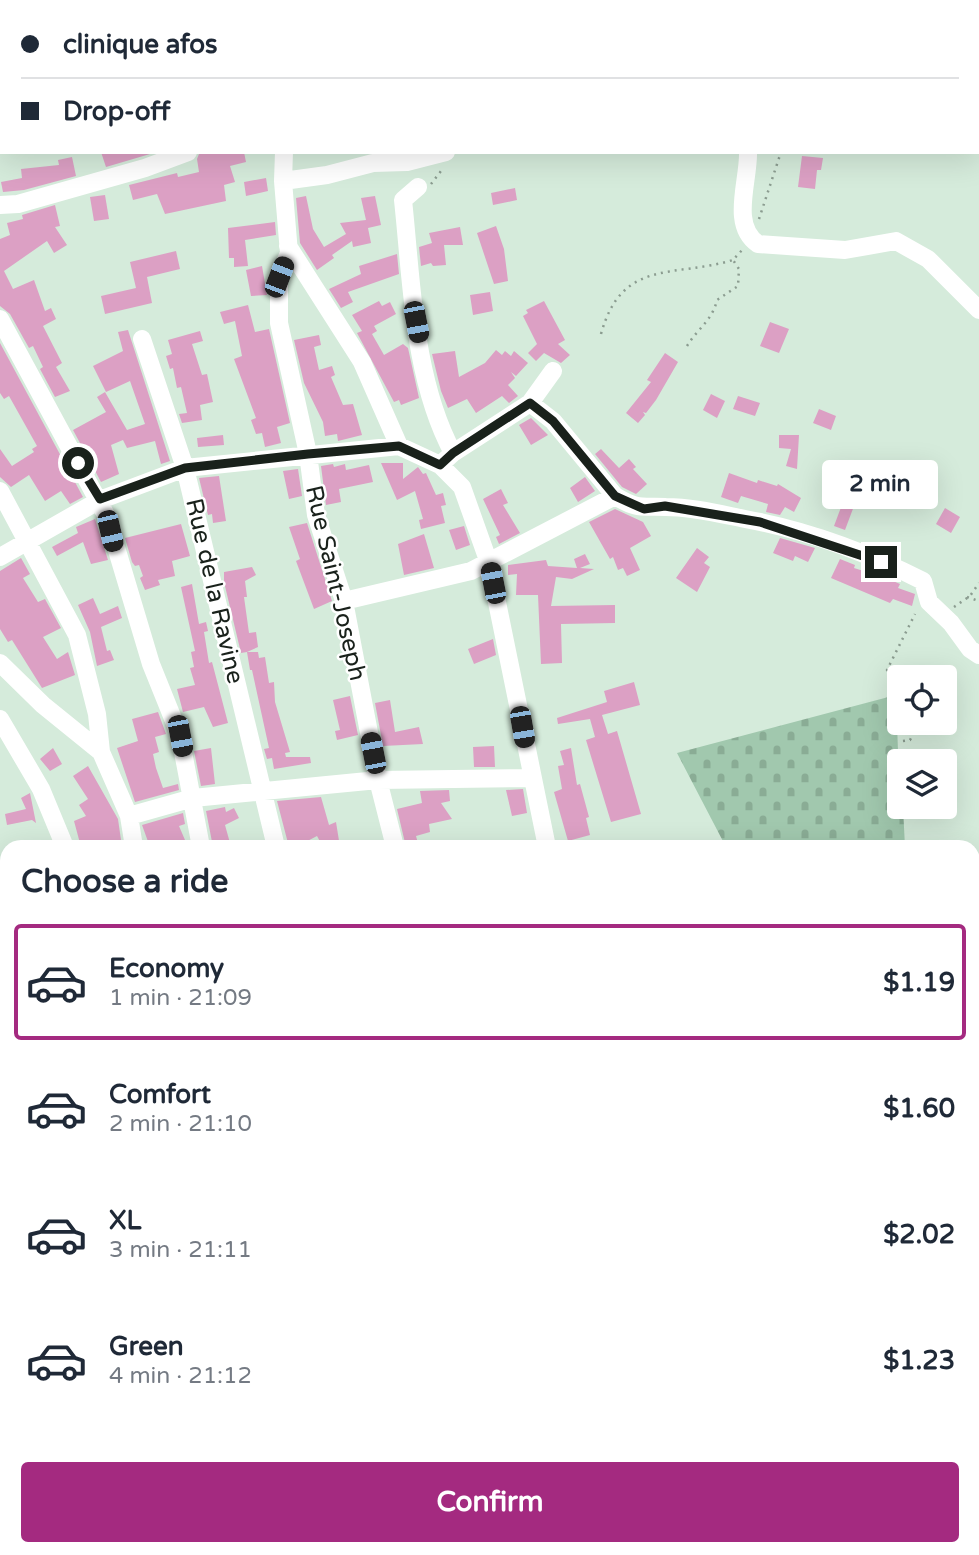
<!DOCTYPE html>
<meta charset="utf-8">
<style>
:root{--surface:#fff;--page:#f6f6f7;--text:#1f2937;--muted:#747a83;--line:#e0e1e3;--accent:#a42a80}
body{margin:0;font-family:"Varela Round",sans-serif;background:var(--page);color:var(--text);height:100vh;display:flex;flex-direction:column;font-size:26px;white-space:nowrap}
*{box-sizing:border-box;margin:0}
p{font-size:23px;color:var(--muted)}
.icon{flex:none;width:38px;height:38px;fill:none;stroke:currentColor;stroke-width:2;stroke-linecap:round;stroke-linejoin:round}
.map{position:relative;flex:1;overflow:hidden}
.sheet{position:absolute;left:0px;top:840px;width:980px;height:716px;display:flex;flex-direction:column;background:var(--surface);border-radius:21px 21px 0 0;box-shadow:0 7px 28px #0002}
.sheet>*{flex:none}
.guide{position:absolute;left:0px;top:0px;width:980px;height:154px;box-shadow:0 7px 28px #0002;display:grid;align-content:center;height:154px;padding:0 21px;background:var(--surface)}
.controls{position:absolute;left:887px;top:665px;display:grid;gap:14px}
.controls a{display:grid;place-items:center;width:70px;height:70px;border-radius:7px;background:var(--surface);box-shadow:0 7px 28px #0002;font-size:35px}
.end{position:absolute;width:32px;height:32px;margin:-16px;border:9px solid #19211b;background:#fff;box-shadow:0 0 0 4px #fff}
.from{border-radius:50%}
.bubble{position:absolute;height:49px;border-radius:7px;background:var(--surface);box-shadow:0 7px 28px #0002;font-size:23px;font-weight:800;line-height:49px;text-align:center}
.car{position:absolute;width:21px;height:42px;margin:-21px -10px;border-radius:9px;box-shadow:0 0 5px 2px #0007;background:linear-gradient(#222 24%,#8ab4d8 0 40%,#222 0 76%,#8ab4d8 0 86%,#222 0)}
.guide b{display:flex;align-items:center;gap:24px;height:66px;font-size:26px}
.guide b+b{border-top:2px solid var(--line)}
.guide i{width:18px;height:18px;background:var(--text)}
ul{padding:0;list-style:none}
li{display:flex;align-items:center;gap:21px;height:116px;margin:0 14px 10px;padding:0 7px;border:4px solid transparent;border-radius:7px}
li div{flex:1}
li b{display:block;font-size:26px}
li em{font-style:normal;font-weight:800}
li.selected{border-color:var(--accent)}
li>.icon{width:63px;height:63px;stroke-width:1.5}
h2{padding:0 21px;font-size:32px;line-height:84px}
.primary-button{display:flex;gap:14px;margin-top:auto;padding:14px 21px}
.primary-button a{flex:1;height:80px;border-radius:7px;background:var(--accent);color:#fff;font-size:28px;font-weight:800;line-height:80px;text-align:center}
.map>svg:first-child{display:block}
.cemetery{fill:url(#cemetery-stones)}
.water{fill:#70ac85;stroke:#568265;stroke-width:2}
.building{fill:#dca0c4}
.lines{fill:none;stroke-linecap:round;stroke-linejoin:round}
.path{stroke:#8b9c90;stroke-width:2.5;stroke-dasharray:2 5;stroke-linecap:butt}
.minor{stroke:#fff;stroke-width:18}
.major{stroke:#97ebbb;stroke-width:21}
.route{stroke:#19211b;stroke-width:9}
.labels{text-anchor:middle;stroke-width:5;stroke-linejoin:round;paint-order:stroke}
.street-label{font-size:24px;fill:#19211b;stroke:#fff}
</style>
<div class="map">
<svg width="979" height="1555" viewBox="0 0 979 1555">
<defs>
<pattern id="cemetery-stones" width="16" height="16" patternUnits="userSpaceOnUse" patternTransform="scale(1.75)"><rect width="16" height="16" fill="#a1c8ae"/><path d="M2 7V4a2 2 0 0 1 4 0v3zM10 15v-3a2 2 0 0 1 4 0v3z" fill="#8aac95"/></pattern>
</defs>
<rect width="100%" height="100%" fill="#d5ebdb"/>
<path class="cemetery" d="M896,695L900,807H903L905,847H726L677,753Z"/>
<path class="water" d="M973,1139L979,1140V1555H0V1365L7,1364V1549H973Z"/>
<path class="building" d="M101,152H149L150,154L106,167Z
M209,152H244L246,162L230,166L235,182L224,185L226,201L165,214L157,194L133,200L129,185L177,173L178,177L199,172L197,159L199,154Z
M802,156L823,158L821,170H817L815,189L798,187Z
M72,157L76,176L24,190L3,192L1,182L22,178L21,169L59,165L58,160Z
M266,178L268,191L246,196L244,182Z
M515,188L517,200L493,205L491,193Z
M105,195L109,219L94,221L90,197Z
M306,196L313,229L324,247L346,234L340,223L366,220L361,198L375,196L381,225L368,228L371,243L353,247L352,241L332,255L334,258L317,270L300,243L296,198Z
M55,205L60,226L55,227L67,245L54,253L47,241L4,271L13,289L34,280L45,311L51,308L56,319L43,326L62,363L56,367L70,391L55,397L40,369L43,367L33,346L29,348L10,314L0,306V239L10,235L7,223L23,219L22,215Z
M275,222L276,235L245,240L248,266L234,267V258H229L228,228Z
M496,226L504,249L508,281L494,284L477,233Z
M460,227L463,245H444L446,265L433,266L431,263L421,266L419,247L432,243L429,233Z
M176,251L180,269L147,277L152,303L105,314L101,296L136,288L130,262Z
M397,254L399,274L348,292L353,302L341,308L329,289L361,274L359,266Z
M262,266L267,295L251,296L246,270Z
M490,292L493,311L473,315L470,295Z
M379,301L382,306L390,302L396,314L374,326L377,331L372,334L384,355L403,344L408,348L419,398L401,405L399,400L394,402L387,389L357,333L362,331L352,315Z
M544,301L565,340L558,344L570,355L561,363L544,353L536,361L528,353L537,344L523,316L528,313L526,310Z
M248,305L255,332L269,329L290,423L277,427L281,443L265,447L262,433L256,434L251,420L256,418L234,359L242,356L235,321L224,324L220,312Z
M770,322L789,329L779,353L760,346Z
M128,330L170,461L161,464L155,441L127,448L123,440L111,445L119,474L101,482L73,430L106,412L97,397L105,392L127,430L145,424L130,381L106,392L93,366L123,351L118,332Z
M200,331L203,341L192,344L202,375L207,374L213,402L200,405L202,420L182,423L179,414L187,413L181,387L177,388L173,368L170,369L166,356L172,354L168,340Z
M319,335L321,345L314,347L319,370L332,366L335,375L331,377L343,405L353,404L362,435L338,441L337,434L325,436L323,422L304,383L294,340Z
M0,343L83,497L70,504L61,491L45,501L29,475L11,487L0,477V449L12,466L34,452L32,449L37,446L9,396L4,399L0,393Z
M496,350L502,355L505,351L511,356L514,351L528,363L516,376L511,372L515,378L508,385L518,396L509,403L502,396L476,413L467,399L448,408L441,391L432,354L455,351L459,377L485,363Z
M665,353L678,362L656,400L646,413L643,412L645,415L638,423L626,413L651,382L647,380Z
M711,394L725,401L717,418L703,410Z
M738,396L760,403L755,416L733,409Z
M819,409L836,416L831,430L813,423Z
M531,418L548,435L531,445L519,425Z
M223,435L224,445L198,447L197,438Z
M779,435H799L797,469L786,466L791,449L779,448Z
M601,449L619,468L629,459L636,467L633,469L647,484L636,494L622,487L595,454Z
M381,463H403V479L418,467L423,474L426,473L436,495L443,493L446,505L441,506L445,523L421,529L419,520L423,519L415,491L397,500Z
M333,464L334,467L345,464L346,470L369,465L373,482L339,489L341,502L326,505L321,466Z
M298,469L302,496L289,499L283,471Z
M729,473L757,483L758,480L777,486L778,484L801,498L794,512L785,507L780,515L766,512L768,504L741,496L738,503L721,497Z
M219,476L226,521L213,523L212,514L208,515L199,478Z
M585,477L595,491L578,502L570,488Z
M501,489L508,503L503,505L520,533L499,544L496,537L500,535L483,499Z
M843,502L854,506L845,530L834,526Z
M945,508L960,517L951,533L936,524Z
M615,509L643,522L651,536L630,548L640,570L627,576L623,568L618,570L613,557L610,559L589,522Z
M95,519L108,560L91,564L83,542L57,556L52,547L78,533L76,527Z
M307,523L332,601L314,609L296,561L300,559L289,527Z
M181,524L190,556L172,561L175,576L158,580L160,585L145,590L140,578L143,576L139,565L135,566L132,562L125,538Z
M464,526L470,545L456,550L449,530Z
M424,534L434,568L404,575L398,544Z
M780,538L815,548L808,562L795,556L793,561L773,553Z
M697,548L709,557L704,563L710,567L697,592L676,578Z
M585,554L590,564L580,568L594,569L572,579L556,577L551,606L615,605V623L561,624L562,663L541,664L538,595H516L517,574L508,575V565L546,560L548,566L577,568L574,559Z
M21,558L30,574L23,578L38,602L45,599L61,628L43,637L57,659L68,652L75,675L42,688L12,640L8,642L0,629V571Z
M840,559L855,565L854,568L886,578L900,584L898,588L915,594L912,606L893,599L890,603L831,578Z
M252,567L256,575L245,581L247,597H244L249,633L256,632L258,647L247,652H258L259,658L265,657L269,683L274,682L275,702L290,752L285,753L286,757H310L311,763L274,769L272,758L267,759L264,749L269,748L252,670H250L247,652L241,653L224,582V572Z
M192,584L199,624L206,622L208,631L204,632L209,663L212,662L228,723L213,727L204,707L183,712L177,689L195,685L190,668L194,667L191,652L195,651L181,587Z
M93,598L100,614L118,606L122,618L101,627L107,651L110,650L114,660L97,666L90,632L78,605Z
M493,639L496,655L474,664L468,649Z
M634,682L640,705L602,715L608,734L617,731L641,814L611,822L586,740L595,737L590,719L558,724L557,718L607,702L604,691Z
M350,696L358,735L337,740L335,731L340,730L333,700Z
M390,700L395,732L419,727L423,744L383,746L375,703Z
M158,712L166,734L155,737L159,752L153,754L156,768L163,788L178,784L179,790L135,802L117,748L138,741L132,719Z
M494,746L495,767H474L473,747Z
M53,748L62,764L50,771L40,759Z
M211,748L215,784L201,786L194,751Z
M571,748L577,785L580,784L589,817L586,818L590,835L568,841L554,792L562,789L558,766L564,765L560,751Z
M88,766L118,819L122,847H81L74,821L86,816L79,805L88,799L73,776Z
M523,789L527,813L512,816L506,790Z
M449,790L450,801L441,803L452,819L429,824L430,832L416,836L419,847H406L397,809L422,803L420,791Z
M30,793L36,823L32,820L7,825L5,814L26,809L21,798Z
M321,797L329,825L336,822L340,847H323L317,836L296,847H289L277,801Z
M225,807L226,812L234,808L239,818L225,825L230,843L213,847L206,811Z
M183,813L185,824L179,826L188,847H150L142,825Z"/>
<g class="lines">
<path class="path" d="M475,0V2
M488,0L489,2
M727,0L728,2
M746,0L747,2
M937,0H939
M958,0L960,2
M513,2L515,0
M775,2L776,0
M894,2L897,0
M978,11H979
M978,66L979,68
M431,184L441,171L437,169
M759,219L781,152
M601,334C622,258 673,278 733,260
M687,346C698,328 712,321 717,300L738,286L739,269L733,260L743,249
M967,597L979,601
M954,607L970,596L979,583
M900,696L887,670L915,614
M903,741L910,740L916,729L913,723"/>
<path class="minor" d="M303,2V0
M667,2L670,0
M0,56L2,57
M0,110L2,111
M284,152L283,181L289,253L279,277V323L308,454L316,515L344,601L378,780L395,847
M748,152C749,181 730,225 758,244L845,250L896,241L928,259L979,310
M283,181L327,175L373,163L407,162L446,152
M418,187L403,200C412,283 413,379 453,453
M0,205L18,204L145,168L188,152
M288,246L362,362L399,446
M0,319L107,517L151,664L180,736L201,847
M142,339L185,468L276,847
M530,403L553,371
M440,465L453,453L530,403L553,421L615,496C638,510 641,506 666,507C692,507 720,514 745,519C806,530 868,553 923,581L929,602L951,623L970,649L979,655
M0,491L77,635L97,714L101,752L129,816L134,847
M0,557L100,500L185,468L399,446L440,465L462,487L489,563L547,847
M344,601L471,571L615,496
M0,663L43,705L101,752
M0,719L41,789L65,847
M129,816L193,798L378,780L532,778
M0,977L7,971
M0,1013L7,1025
M0,1161L7,1170
M0,1271H7"/>
<path class="major" d="M973,1019L979,1020
M0,1221L7,1219"/>
</g>
<g class="lines">
<path class="route" d="M78,463L100,499L185,468L308,454L399,446L440,465L453,453L530,403L553,421L615,496L644,509L665,506L760,522L881,562"/>
</g>
<g class="labels">
<g class="street-label">
<text transform="translate(336 583) rotate(77)" y="8">Rue Saint-Joseph</text>
<text transform="translate(215 591) rotate(77)" y="8">Rue de la Ravine</text>
</g>
</g>
</svg>
<div class="controls">
<a><svg class="icon" aria-label="locate" viewBox="0 0 24 24"><circle cx="12" cy="12" r="6"/><path d="M12 2v4M12 18v4M2 12h4M18 12h4"/></svg></a>
<a><svg class="icon" aria-label="layers" viewBox="0 0 24 24"><path d="M12 4l9 5-9 5-9-5zM3 14l9 5 9-5"/></svg></a>
</div>
<i class="end from" style="left:78px;top:463px"></i>
<i class="end" style="left:881px;top:562px"></i>
<div class="bubble" style="left:822px;top:460px;width:116px">2 min</div>
<i class="car" style="left:279px;top:277px;rotate:21deg"></i>
<i class="car" style="left:416px;top:322px;rotate:169deg"></i>
<i class="car" style="left:110px;top:531px;rotate:167deg"></i>
<i class="car" style="left:493px;top:583px;rotate:349deg"></i>
<i class="car" style="left:522px;top:727px;rotate:170deg"></i>
<i class="car" style="left:180px;top:736px;rotate:169deg"></i>
<i class="car" style="left:373px;top:753px;rotate:349deg"></i>
<div class="guide">
<b><i class="from"></i>clinique afos</b>
<b><i></i>Drop-off</b>
</div>
<section class="sheet">
<h2>Choose a ride</h2>
<ul>
<li class="selected"><svg class="icon" aria-label="car" viewBox="0 0 24 24"><path d="M5 17H2v-5l4-1 3-4h7l3 4 3 1v5h-3M9 17h6M6 11h13"/><circle cx="7" cy="17" r="2"/><circle cx="17" cy="17" r="2"/></svg><div><b>Economy</b><p>1 min · 21:09</p></div><em>$1.19</em></li>
<li><svg class="icon" aria-label="car" viewBox="0 0 24 24"><path d="M5 17H2v-5l4-1 3-4h7l3 4 3 1v5h-3M9 17h6M6 11h13"/><circle cx="7" cy="17" r="2"/><circle cx="17" cy="17" r="2"/></svg><div><b>Comfort</b><p>2 min · 21:10</p></div><em>$1.60</em></li>
<li><svg class="icon" aria-label="car" viewBox="0 0 24 24"><path d="M5 17H2v-5l4-1 3-4h7l3 4 3 1v5h-3M9 17h6M6 11h13"/><circle cx="7" cy="17" r="2"/><circle cx="17" cy="17" r="2"/></svg><div><b>XL</b><p>3 min · 21:11</p></div><em>$2.02</em></li>
<li><svg class="icon" aria-label="car" viewBox="0 0 24 24"><path d="M5 17H2v-5l4-1 3-4h7l3 4 3 1v5h-3M9 17h6M6 11h13"/><circle cx="7" cy="17" r="2"/><circle cx="17" cy="17" r="2"/></svg><div><b>Green</b><p>4 min · 21:12</p></div><em>$1.23</em></li>
</ul>
<div class="primary-button"><a>Confirm</a></div>
</section>
</div>
